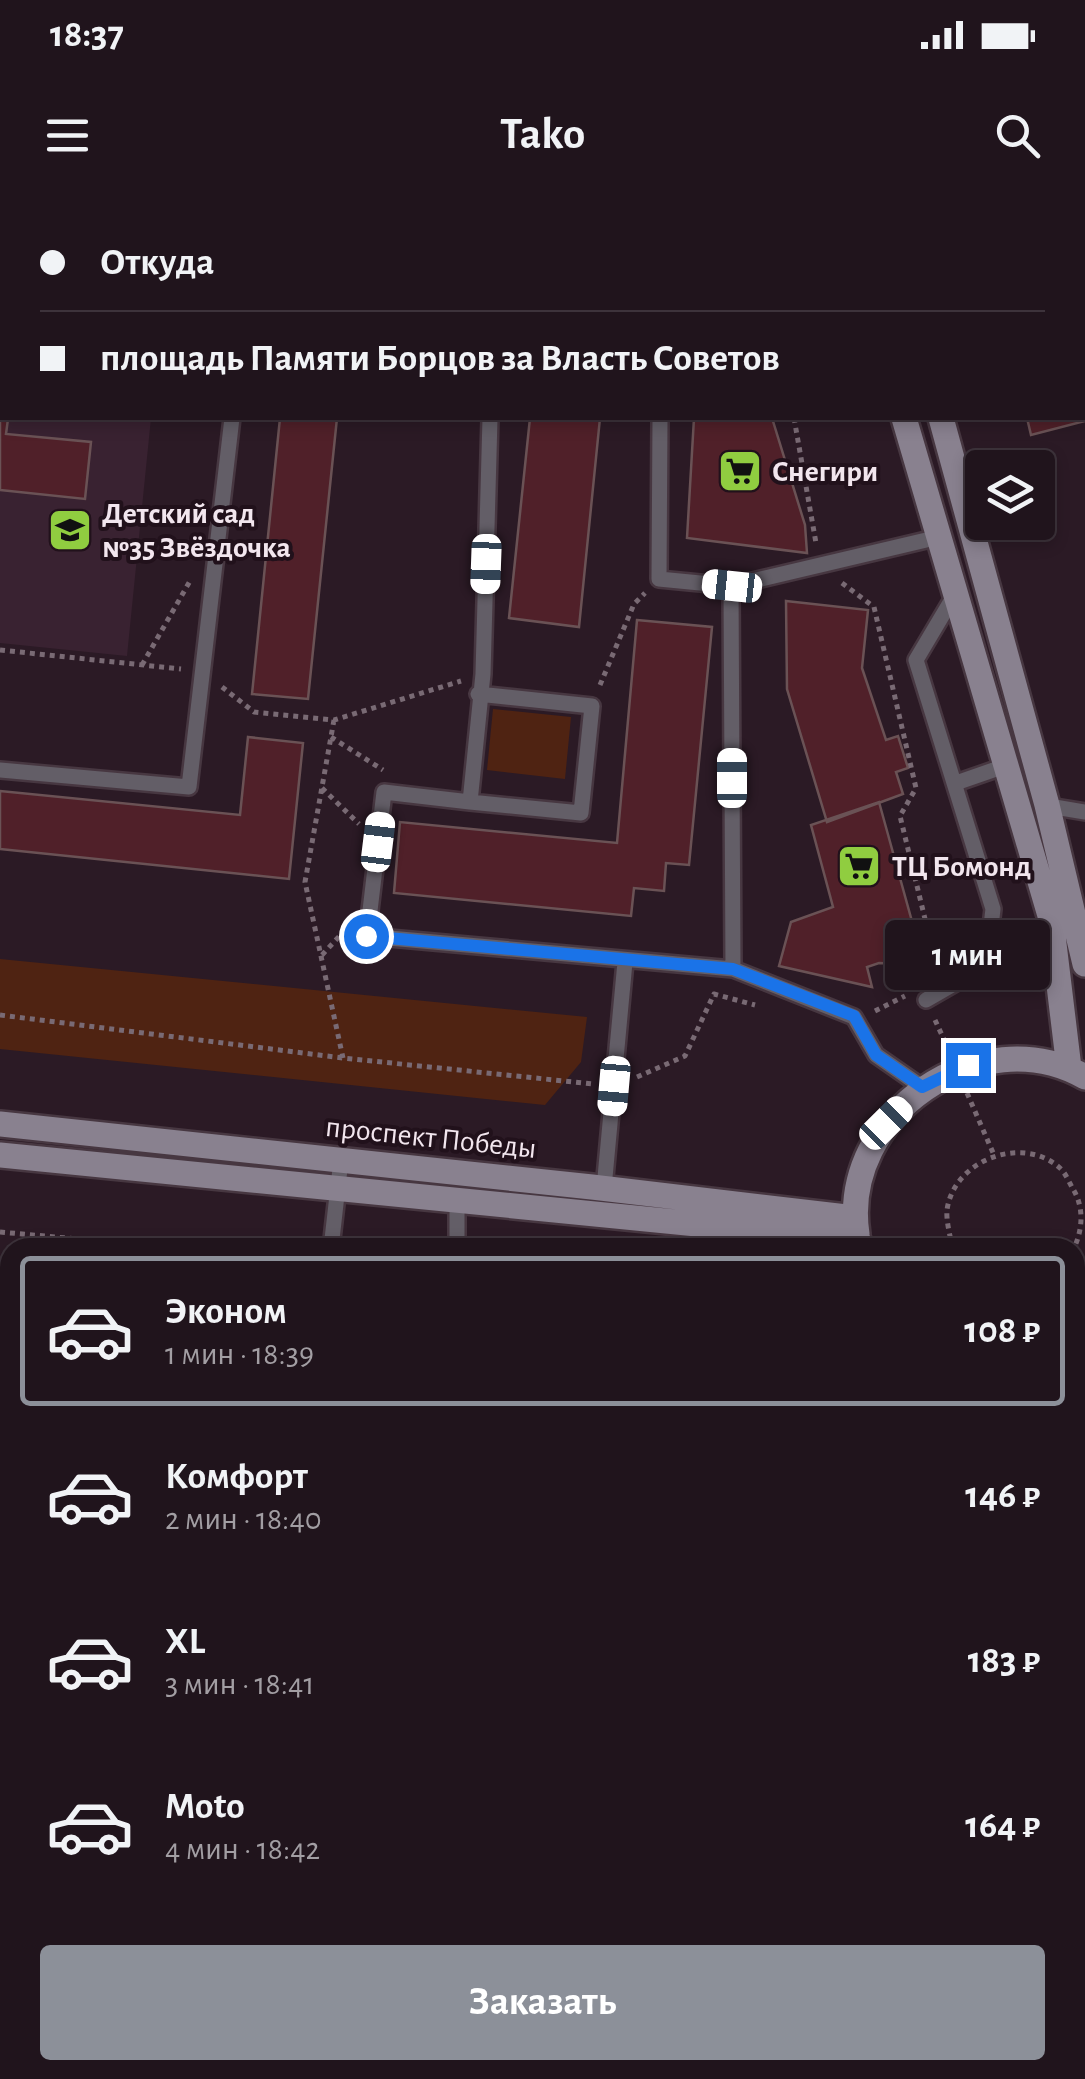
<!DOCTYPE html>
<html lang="ru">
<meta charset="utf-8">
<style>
:root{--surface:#20141c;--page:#281d25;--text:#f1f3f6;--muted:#a29ea3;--line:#3d333b;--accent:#8c9099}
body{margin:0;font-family:"Alegreya Sans",sans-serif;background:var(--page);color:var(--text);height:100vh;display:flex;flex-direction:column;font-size:38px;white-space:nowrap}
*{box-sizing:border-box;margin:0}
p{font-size:32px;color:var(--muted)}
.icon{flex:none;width:55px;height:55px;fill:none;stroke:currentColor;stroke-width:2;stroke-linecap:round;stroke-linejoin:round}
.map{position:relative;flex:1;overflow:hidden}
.drawer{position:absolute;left:0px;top:1038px;width:1085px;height:842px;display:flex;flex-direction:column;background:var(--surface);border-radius:30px 30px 0 0;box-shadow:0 5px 15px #0003,0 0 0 2px var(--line)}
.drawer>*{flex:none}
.guide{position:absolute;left:0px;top:0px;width:1085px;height:220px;box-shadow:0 5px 15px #0003,0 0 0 2px var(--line);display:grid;align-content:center;height:220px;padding:0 40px;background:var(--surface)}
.buttons{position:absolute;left:965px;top:250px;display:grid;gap:20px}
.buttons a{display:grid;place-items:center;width:90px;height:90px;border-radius:10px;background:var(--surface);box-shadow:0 5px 15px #0003,0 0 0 2px var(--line);font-size:50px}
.end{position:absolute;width:45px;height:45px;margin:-22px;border:12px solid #1a73e8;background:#fff;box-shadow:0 0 0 5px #fff}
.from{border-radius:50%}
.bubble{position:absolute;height:70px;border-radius:10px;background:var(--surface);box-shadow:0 5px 15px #0003,0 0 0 2px var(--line);font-size:32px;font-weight:700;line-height:70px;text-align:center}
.car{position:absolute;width:30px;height:60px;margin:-30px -15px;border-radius:12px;box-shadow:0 0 8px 2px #0007;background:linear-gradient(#fff 24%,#345 0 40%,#fff 0 76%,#345 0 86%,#fff 0)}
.guide b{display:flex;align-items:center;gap:35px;height:95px;font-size:38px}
.guide b+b{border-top:2px solid var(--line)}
.guide i{width:25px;height:25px;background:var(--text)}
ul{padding:18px 0 0;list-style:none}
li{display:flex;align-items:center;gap:30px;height:150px;margin:0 20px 15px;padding:0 20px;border:5px solid transparent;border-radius:10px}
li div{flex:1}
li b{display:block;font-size:38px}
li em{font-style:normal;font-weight:700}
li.selected{border-color:var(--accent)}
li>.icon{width:90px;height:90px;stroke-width:1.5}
.cta{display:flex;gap:20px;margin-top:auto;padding:20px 40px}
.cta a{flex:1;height:115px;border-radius:10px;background:var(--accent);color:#fff;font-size:40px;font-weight:700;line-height:115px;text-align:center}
.status{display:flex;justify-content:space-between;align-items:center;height:70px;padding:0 50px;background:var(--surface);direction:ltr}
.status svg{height:28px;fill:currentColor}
header{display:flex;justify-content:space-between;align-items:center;height:130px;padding:0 40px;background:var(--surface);font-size:45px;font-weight:700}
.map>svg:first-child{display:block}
.built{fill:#392231}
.green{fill:#4f2312}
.building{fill:#502029;stroke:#6a5255;stroke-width:2.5}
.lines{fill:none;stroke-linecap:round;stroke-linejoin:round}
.lane-casing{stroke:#473741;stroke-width:20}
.secondary-casing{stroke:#473741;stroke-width:30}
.path{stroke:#796a74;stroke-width:5;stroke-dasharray:5 5;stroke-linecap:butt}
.lane{stroke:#635e67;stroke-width:15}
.secondary{stroke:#89818f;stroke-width:25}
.route{stroke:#1a73e8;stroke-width:12}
.labels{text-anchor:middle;stroke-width:8;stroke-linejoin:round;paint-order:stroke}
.poi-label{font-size:30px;font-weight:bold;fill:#f2e6ee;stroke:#21111b;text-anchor:start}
.street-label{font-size:30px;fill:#f2e6ee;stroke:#21111b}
</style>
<div class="status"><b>18:37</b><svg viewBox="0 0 49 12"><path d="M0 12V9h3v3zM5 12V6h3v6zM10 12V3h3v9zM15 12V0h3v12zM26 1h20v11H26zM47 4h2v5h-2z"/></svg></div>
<header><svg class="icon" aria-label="menu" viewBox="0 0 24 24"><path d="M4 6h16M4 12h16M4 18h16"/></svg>Tako<svg class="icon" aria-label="search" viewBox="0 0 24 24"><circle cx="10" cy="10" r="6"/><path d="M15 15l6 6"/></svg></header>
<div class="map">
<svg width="1085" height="1879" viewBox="0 0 1085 1879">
<rect width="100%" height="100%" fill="#2b1a25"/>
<path class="built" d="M0,145L2,218H151L127,456L0,443Z"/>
<path class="green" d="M493,509L571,517L565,579L487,570Z
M0,759L587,817L581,862L545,905L0,849Z"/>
<path class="building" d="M967,0H1085V1L968,2Z
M1085,148V221L1031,235L1027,218H1082Z
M0,218L8,219L6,234L91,242L85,299L0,290Z
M280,218H337L308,499L252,494Z
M530,218H600L579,427L509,418Z
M694,218H772L805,325L807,353L687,338Z
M786,401L868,410L862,468L886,540L898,536L908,568L896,572L903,594L827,622L787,489Z
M637,420L712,427L689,665L666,663L664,691L634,688L631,716L394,693L400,622L617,643Z
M248,537L303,543L289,679L0,649V591L240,615Z
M879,602L924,765L879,763L867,767L872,787L779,766L791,722L833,707L811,625Z
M0,1429L10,1430V1482L0,1481Z
M113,1870H172L171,1879H112Z
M339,1870H459L458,1879H338Z
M658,1870H696L685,1879H666Z"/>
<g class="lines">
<g class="lane-casing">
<path id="lane" d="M485,0L486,2
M564,2L569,0
M660,2V0
M0,18H2
M1082,45L1085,42
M490,218L483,474L470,602L384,592L367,736L733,769L731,386L659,379L660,218
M731,386L939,337
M0,570L189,587L232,218
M956,583L1005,566
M470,602L581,613L592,506L478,494
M1043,605L1085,612
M733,769L854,817L876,855L922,887
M926,800L959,781L989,743L993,709L916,460L954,396
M604,988L625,762
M457,1000V1048
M331,1048L341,960
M0,1380L10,1381
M761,1870L765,1879
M68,1879L69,1870
M220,1879V1870"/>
</g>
<g class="secondary-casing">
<path id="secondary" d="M829,0L830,2
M866,0L867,2
M904,218L1051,719L1069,868
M941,218L1047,605L1085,764
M0,924L592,987L855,1018
M0,955L858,1040
M857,1034C839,914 981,818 1085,877
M1075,1162L1085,1159
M970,1879L971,1870
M991,1879L992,1870"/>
</g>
<path class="path" d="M712,0L714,2
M351,2L352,0
M794,218L816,343
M842,383L874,407L916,588L900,616L935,760L929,772
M0,450L181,469
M142,465L190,381
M600,485L634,404L645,393
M222,487L254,512L334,520L461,481
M334,520L305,682L343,858
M331,537L383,570
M322,588L359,624
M322,755L345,730
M875,811L905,796
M0,815L343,858L593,884
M935,820L947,846
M637,877L685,856L714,794L755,805
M967,893L994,955
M0,1032L177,1048
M953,1048C950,1037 946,1020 947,1010C954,959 1024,934 1061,969C1066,974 1070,984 1073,989C1084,1007 1083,1029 1074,1048
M0,1071L10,1072
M0,1181L10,1183
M1075,1317L1085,1307
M0,1520L10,1523
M887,1879L888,1870"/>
<use href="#lane" class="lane"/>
<use href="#secondary" class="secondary"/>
</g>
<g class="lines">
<path class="route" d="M366,736L733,769L854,816L876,855L922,887L968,865"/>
</g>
<defs>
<g id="supermarket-square" transform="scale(2.25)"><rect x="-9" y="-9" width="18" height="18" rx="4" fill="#90cd40" stroke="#21111b"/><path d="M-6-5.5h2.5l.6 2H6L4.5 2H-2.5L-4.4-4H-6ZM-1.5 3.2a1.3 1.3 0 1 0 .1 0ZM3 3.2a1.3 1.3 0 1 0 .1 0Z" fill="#111"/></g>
<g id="school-square" transform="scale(2.25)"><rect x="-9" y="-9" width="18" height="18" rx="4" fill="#90cd40" stroke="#21111b"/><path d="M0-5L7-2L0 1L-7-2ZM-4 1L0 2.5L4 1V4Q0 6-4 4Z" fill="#111"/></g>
</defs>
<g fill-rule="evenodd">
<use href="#supermarket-square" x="740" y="271"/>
<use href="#school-square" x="70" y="330"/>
<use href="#supermarket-square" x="859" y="666"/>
</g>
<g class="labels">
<g class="poi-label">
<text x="772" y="281">Снегири</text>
<text x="102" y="323">Детский сад<tspan x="102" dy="34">№35 Звёздочка</tspan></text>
<text x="892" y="676">ТЦ Бомонд</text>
</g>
<g class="street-label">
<text transform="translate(431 937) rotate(6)" y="10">проспект Победы</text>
</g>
</g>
</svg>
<div class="buttons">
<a><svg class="icon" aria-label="layers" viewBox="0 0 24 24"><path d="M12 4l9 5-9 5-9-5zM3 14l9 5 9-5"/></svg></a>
</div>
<i class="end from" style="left:366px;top:736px"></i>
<i class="end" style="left:968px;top:865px"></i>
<div class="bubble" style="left:885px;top:720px;width:165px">1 мин</div>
<i class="car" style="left:486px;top:364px;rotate:182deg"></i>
<i class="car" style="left:732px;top:386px;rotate:276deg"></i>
<i class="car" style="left:732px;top:578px;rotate:0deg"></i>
<i class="car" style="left:378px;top:642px;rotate:7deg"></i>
<i class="car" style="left:614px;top:886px;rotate:185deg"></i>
<i class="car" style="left:886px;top:923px;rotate:45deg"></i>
<div class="guide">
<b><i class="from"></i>Откуда</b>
<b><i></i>площадь Памяти Борцов за Власть Советов</b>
</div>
<section class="drawer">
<ul>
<li class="selected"><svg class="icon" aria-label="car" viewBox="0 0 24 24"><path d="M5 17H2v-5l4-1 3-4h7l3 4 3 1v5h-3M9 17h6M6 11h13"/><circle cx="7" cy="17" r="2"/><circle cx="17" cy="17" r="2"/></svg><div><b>Эконом</b><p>1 мин · 18:39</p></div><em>108 ₽</em></li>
<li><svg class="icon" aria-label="car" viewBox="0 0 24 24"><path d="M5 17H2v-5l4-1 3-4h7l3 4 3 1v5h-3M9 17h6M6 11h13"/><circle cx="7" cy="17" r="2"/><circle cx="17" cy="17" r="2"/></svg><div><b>Комфорт</b><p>2 мин · 18:40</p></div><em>146 ₽</em></li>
<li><svg class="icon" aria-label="car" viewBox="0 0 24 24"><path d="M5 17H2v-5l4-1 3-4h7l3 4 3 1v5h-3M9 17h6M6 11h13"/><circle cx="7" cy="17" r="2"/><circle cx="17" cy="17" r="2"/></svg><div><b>XL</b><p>3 мин · 18:41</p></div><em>183 ₽</em></li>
<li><svg class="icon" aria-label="car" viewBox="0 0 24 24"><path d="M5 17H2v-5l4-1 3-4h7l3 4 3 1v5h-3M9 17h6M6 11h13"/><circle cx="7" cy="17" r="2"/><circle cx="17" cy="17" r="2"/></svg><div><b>Moto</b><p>4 мин · 18:42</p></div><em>164 ₽</em></li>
</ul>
<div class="cta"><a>Заказать</a></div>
</section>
</div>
